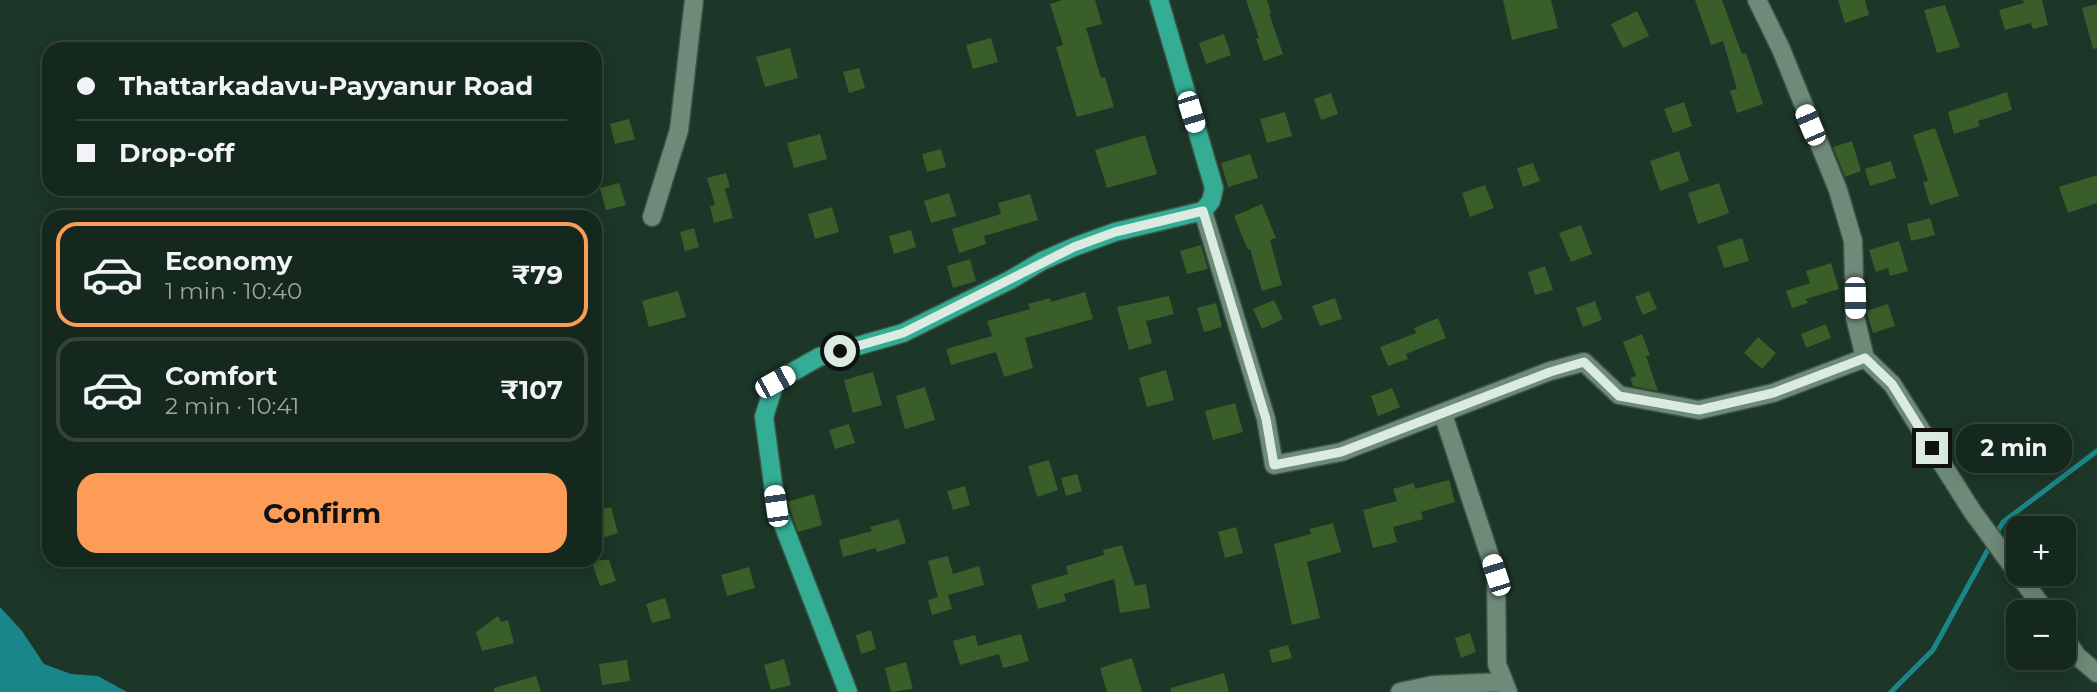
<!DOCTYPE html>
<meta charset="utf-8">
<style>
:root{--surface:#15281d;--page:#22342a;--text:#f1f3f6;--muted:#9da6a4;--line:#34443b;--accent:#fd9c56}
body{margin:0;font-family:Montserrat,sans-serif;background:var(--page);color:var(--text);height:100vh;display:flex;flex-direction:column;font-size:26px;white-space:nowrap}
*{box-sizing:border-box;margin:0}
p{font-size:23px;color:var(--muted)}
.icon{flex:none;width:38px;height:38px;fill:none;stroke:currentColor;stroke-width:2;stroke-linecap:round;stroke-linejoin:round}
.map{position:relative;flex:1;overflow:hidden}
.drawer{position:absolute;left:42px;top:210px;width:560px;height:357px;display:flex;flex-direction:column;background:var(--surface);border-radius:21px;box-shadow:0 4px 18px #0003,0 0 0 2px var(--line)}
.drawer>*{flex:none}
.hud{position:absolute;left:42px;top:42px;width:560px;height:154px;border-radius:21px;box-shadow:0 4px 18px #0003,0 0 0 2px var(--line);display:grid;align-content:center;height:154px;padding:0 35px;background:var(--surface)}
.buttons{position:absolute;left:2006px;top:516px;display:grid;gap:14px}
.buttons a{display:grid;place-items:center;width:70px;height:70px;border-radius:14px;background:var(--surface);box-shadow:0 4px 18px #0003,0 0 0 2px var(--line);font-size:35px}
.end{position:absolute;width:32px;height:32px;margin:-16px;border:9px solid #dbebe1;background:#111;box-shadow:0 0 0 4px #111}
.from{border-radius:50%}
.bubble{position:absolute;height:49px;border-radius:21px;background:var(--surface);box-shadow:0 4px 18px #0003,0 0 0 2px var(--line);font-size:23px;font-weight:700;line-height:49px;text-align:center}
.car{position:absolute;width:21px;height:42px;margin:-21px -10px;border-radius:9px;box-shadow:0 0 5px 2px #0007;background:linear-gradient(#fff 24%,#345 0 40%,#fff 0 76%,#345 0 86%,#fff 0)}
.hud b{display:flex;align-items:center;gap:24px;height:66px;font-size:26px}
.hud b+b{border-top:2px solid var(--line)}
.hud i{width:18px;height:18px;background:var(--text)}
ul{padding:12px 0 0;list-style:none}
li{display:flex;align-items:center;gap:21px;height:105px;margin:0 14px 10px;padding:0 21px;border:4px solid var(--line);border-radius:21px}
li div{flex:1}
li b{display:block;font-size:26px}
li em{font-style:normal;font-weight:700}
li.active{border-color:var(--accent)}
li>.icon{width:63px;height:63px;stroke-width:1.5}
.button{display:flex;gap:14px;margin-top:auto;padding:14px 35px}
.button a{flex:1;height:80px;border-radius:21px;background:var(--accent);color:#111;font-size:28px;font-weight:700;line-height:80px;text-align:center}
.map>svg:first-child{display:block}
.water{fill:#1b8689}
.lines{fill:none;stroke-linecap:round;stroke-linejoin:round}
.stream{stroke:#1b8689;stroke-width:5}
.building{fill:#3a5e29}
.minor-casing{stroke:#3c5346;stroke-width:21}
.major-casing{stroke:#3c5346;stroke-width:21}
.minor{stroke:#6e8a78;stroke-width:18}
.major{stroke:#34ad95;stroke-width:18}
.route{stroke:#dbebe1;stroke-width:9}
</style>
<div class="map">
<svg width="2097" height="692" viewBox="0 0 2097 692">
<rect width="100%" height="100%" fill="#1c3627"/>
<path class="water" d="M0,607L22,631L44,664L71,674L98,676L127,692H0Z"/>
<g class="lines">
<path class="stream" d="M1995,536L2003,522L2097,451
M1891,692L1933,650L1991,544"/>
</g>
<path class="building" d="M1062,0H1095L1102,24L1086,28L1101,78L1105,77L1114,107L1077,117L1056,47L1063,45L1050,4Z
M1246,0H1267L1271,13H1269L1283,54L1264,61L1256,39L1259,38Z
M1503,0H1551L1558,28L1512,40Z
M1695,0H1722L1742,54L1746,53L1763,104L1737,113L1730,91L1737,89L1723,41L1711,45Z
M1838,0H1865L1869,15L1845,23Z
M2023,0H2042L2048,25L2033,29L2031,23L2005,30L1999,10L2024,3Z
M2097,4V48L2093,49L2082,8Z
M1945,5L1960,47L1937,53L1924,10Z
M1637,11L1649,36L1623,48L1611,24Z
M1224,34L1231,55L1206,64L1199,43Z
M991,38L998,62L973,69L966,45Z
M790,48L798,78L765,87L756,57Z
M859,68L865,88L849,93L843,72Z
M2007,92L2012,110L1978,121L1980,126L1954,134L1948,112Z
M1331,93L1338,114L1321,120L1314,99Z
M1684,102L1692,126L1673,133L1664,109Z
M1285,112L1292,136L1267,143L1260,119Z
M629,119L635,139L615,144L610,124Z
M1935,128L1959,196L1930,205L1923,182L1928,181L1913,135Z
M820,134L827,159L794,168L787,143Z
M1145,135L1157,174L1107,188L1095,150Z
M1852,141L1861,171L1845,177L1833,147Z
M941,149L946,167L927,172L922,154Z
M1679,151L1689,181L1660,191L1650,161Z
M1250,154L1258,178L1228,187L1221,163Z
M1891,161L1896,178L1870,186L1865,169Z
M1533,163L1540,181L1523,187L1517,168Z
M726,173L730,187L725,189L733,218L714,223L710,206L715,205L707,178Z
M2097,175V203L2068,213L2059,187Z
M619,183L626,205L606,210L600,188Z
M1719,183L1729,213L1698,224L1688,193Z
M1485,185L1494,208L1470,217L1462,193Z
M949,193L956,216L931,223L924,201Z
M1030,194L1038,220L984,236L986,244L959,253L952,229L1001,214L998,203Z
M1262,204L1276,238L1270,240L1282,285L1262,291L1250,249L1248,250L1234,216Z
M832,207L839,232L815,239L808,214Z
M1930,218L1935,235L1911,241L1907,224Z
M1581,225L1592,254L1571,262L1559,233Z
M694,228L699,247L685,251L680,232Z
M911,230L916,247L894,254L889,236Z
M1742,238L1749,261L1724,268L1717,246Z
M1899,241L1908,271L1890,276L1888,268L1876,272L1869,250Z
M1201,245L1208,269L1187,274L1180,251Z
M970,259L976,281L953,288L947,266Z
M1831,263L1839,289L1806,299L1808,303L1792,308L1786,291L1810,283L1806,271Z
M1545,266L1553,290L1535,295L1528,272Z
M678,291L686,317L649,327L642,301Z
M1649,291L1657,309L1643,315L1635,297Z
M1085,292L1093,319L1025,338L1033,368L1004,377L996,352L951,365L946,349L992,336L987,321L1030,309L1028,304L1050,298L1051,302Z
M1169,296L1174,314L1146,321L1152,343L1129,350L1117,307Z
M1335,298L1342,319L1320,326L1312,306Z
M1274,300L1283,319L1262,329L1253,309Z
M1595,301L1602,320L1583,327L1576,308Z
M1216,303L1222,327L1204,332L1197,308Z
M1888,304L1895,326L1873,333L1866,311Z
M1438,318L1446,338L1406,354L1408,359L1388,366L1380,347L1416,333L1414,328Z
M1826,324L1831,338L1806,348L1801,334Z
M1642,334L1650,355L1646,356L1658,391L1633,386L1630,378L1636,376L1623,342Z
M1758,337L1776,353L1762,369L1744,353Z
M1166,370L1174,400L1147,407L1139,378Z
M873,372L882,405L853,413L844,380Z
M925,387L935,420L905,429L896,396Z
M1392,388L1400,407L1378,416L1371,396Z
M1235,403L1243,432L1213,440L1205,411Z
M849,424L855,443L835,449L829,430Z
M1049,460L1058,490L1037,497L1028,466Z
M1077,474L1082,491L1066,496L1061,478Z
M1449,480L1455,502L1421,512L1423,519L1393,527L1397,542L1373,548L1363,510L1397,501L1393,489L1414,483L1415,489Z
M965,486L970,505L953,510L947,491Z
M814,494L822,525L798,532L787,502Z
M611,507L618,533L595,540V511Z
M899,519L906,543L877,552L876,548L843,557L839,540L872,531L870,527Z
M1333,523L1341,552L1307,562L1320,618L1292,625L1274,544L1311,534L1310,529Z
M1236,527L1243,553L1225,558L1218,532Z
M1122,545L1135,586L1146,584L1150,608L1120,613L1114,579L1064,594L1066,601L1038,609L1031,585L1068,574L1066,566L1104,555L1103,550Z
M948,556L953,574L979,566L984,585L948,595L952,609L932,615L928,600L938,597L928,561Z
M591,560H609L616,581L600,586Z
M749,567L755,588L727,596L721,575Z
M665,598L671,618L652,623L646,604Z
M498,616L501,622L508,620L514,643L482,651L476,632Z
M871,630L876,649L861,654L856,635Z
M1470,633L1476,652L1461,658L1455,638Z
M1021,634L1029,661L1003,668L999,654L960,665L953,641L975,635L978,646Z
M1288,645L1292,658L1272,663L1269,650Z
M1132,658L1142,692H1107L1100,668Z
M784,659L791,685L771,690L764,665Z
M627,660L630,681L602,685L599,664Z
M906,662L913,689L891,692L885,668Z
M1224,673L1229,692H1171V688Z
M536,676L541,692H494V688Z"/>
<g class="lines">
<g class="minor-casing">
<path id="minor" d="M1757,0L1781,49L1838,190L1853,241L1855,317L1865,358
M1203,211L1266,419L1274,465L1341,452L1550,371L1584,362L1619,395L1699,410L1773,393L1865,358L1892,384L1972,511L2046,612
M652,217L679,130L694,0
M1443,414L1496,575L1497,664L1508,692
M2063,636L2077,656L2097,673
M1400,692L1433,685L1504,682"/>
</g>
<g class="major-casing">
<path id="major" d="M848,692L776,506L764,417L775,382L819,357L903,333L1010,280L1042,261L1074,247L1115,232L1203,211L1211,201L1214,188L1159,0"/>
</g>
<use href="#minor" class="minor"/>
<use href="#major" class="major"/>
</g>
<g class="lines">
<path class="route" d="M840,351L903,333L1074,247L1115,232L1203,211L1266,419L1274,465L1341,452L1550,372L1584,362L1619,396L1699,410L1773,393L1865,358L1892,384L1932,448"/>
</g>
</svg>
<div class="buttons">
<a>+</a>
<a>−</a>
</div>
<i class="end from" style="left:840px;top:351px"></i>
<i class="end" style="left:1932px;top:448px"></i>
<div class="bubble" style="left:1956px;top:424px;width:116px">2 min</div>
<i class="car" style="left:1191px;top:112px;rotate:163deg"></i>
<i class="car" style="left:1810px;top:125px;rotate:337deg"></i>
<i class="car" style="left:1855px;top:298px;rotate:179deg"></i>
<i class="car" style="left:775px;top:382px;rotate:61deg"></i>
<i class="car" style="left:776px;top:506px;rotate:352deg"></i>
<i class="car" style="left:1496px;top:575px;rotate:342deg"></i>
<div class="hud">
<b><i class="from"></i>Thattarkadavu-Payyanur Road</b>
<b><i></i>Drop-off</b>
</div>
<section class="drawer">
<ul>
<li class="active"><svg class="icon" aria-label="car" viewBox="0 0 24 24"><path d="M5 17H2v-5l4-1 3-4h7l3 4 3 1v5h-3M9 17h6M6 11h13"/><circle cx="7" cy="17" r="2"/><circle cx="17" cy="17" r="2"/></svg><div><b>Economy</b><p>1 min · 10:40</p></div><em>₹79</em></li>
<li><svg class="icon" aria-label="car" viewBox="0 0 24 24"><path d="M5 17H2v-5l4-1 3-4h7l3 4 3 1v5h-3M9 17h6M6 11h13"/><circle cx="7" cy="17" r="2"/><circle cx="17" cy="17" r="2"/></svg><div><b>Comfort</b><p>2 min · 10:41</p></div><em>₹107</em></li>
</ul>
<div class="button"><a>Confirm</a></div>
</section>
</div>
